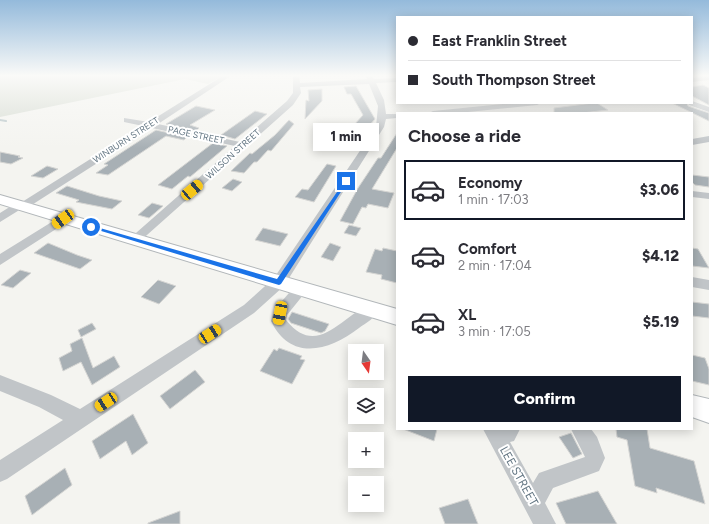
<!DOCTYPE html>
<meta charset="utf-8">
<style>
:root{--surface:#fff;--page:#f7f7f7;--text:#2b2b33;--muted:#7c7c81;--line:#e1e1e2;--accent:#111827}
body{margin:0;font-family:Figtree,sans-serif;background:var(--page);color:var(--text);height:100vh;display:flex;flex-direction:column;font-size:15px;white-space:nowrap}
*{box-sizing:border-box;margin:0}
p{font-size:13px;color:var(--muted)}
.icon{flex:none;width:22px;height:22px;fill:none;stroke:currentColor;stroke-width:2;stroke-linecap:round;stroke-linejoin:round}
.map{position:relative;flex:1;overflow:hidden}
.panel{position:absolute;left:396px;top:112px;width:297px;height:318px;display:flex;flex-direction:column;background:var(--surface);border-radius:0px;box-shadow:0 2px 10px #0003}
.panel>*{flex:none}
.guide{position:absolute;left:396px;top:16px;width:297px;height:88px;border-radius:0px;box-shadow:0 2px 10px #0003;display:grid;align-content:center;height:88px;padding:0 12px;background:var(--surface)}
.needle{width:26px;rotate:166deg}
.buttons{position:absolute;left:348px;top:344px;display:grid;gap:8px}
.buttons a{display:grid;place-items:center;width:36px;height:36px;border-radius:0px;background:var(--surface);box-shadow:0 2px 10px #0003;font-size:20px}
.end{position:absolute;width:18px;height:18px;margin:-9px;border:5px solid #1a73e8;background:#fff;box-shadow:0 0 0 2px #fff}
.from{border-radius:50%}
.bubble{position:absolute;height:28px;border-radius:0px;background:var(--surface);box-shadow:0 2px 10px #0003;font-size:13px;font-weight:800;line-height:28px;text-align:center}
.car{position:absolute;width:12px;height:24px;margin:-12px -6px;border-radius:5px;box-shadow:0 0 3px 1px #0007;background:linear-gradient(#f5c518 24%,#345 0 40%,#f5c518 0 76%,#345 0 86%,#f5c518 0)}
.guide b{display:flex;align-items:center;gap:14px;height:38px;font-size:15px}
.guide b+b{border-top:1px solid var(--line)}
.guide i{width:10px;height:10px;background:var(--text)}
ul{padding:0;list-style:none}
li{display:flex;align-items:center;gap:12px;height:60px;margin:0 8px 6px;padding:0 4px;border:2px solid transparent;border-radius:0px}
li div{flex:1}
li b{display:block;font-size:15px}
li em{font-style:normal;font-weight:800}
li.current{border-color:var(--accent)}
li>.icon{width:36px;height:36px;stroke-width:1.5}
h2{padding:0 12px;font-size:18px;line-height:48px}
.primary-button{display:flex;gap:8px;margin-top:auto;padding:8px 12px}
.primary-button a{flex:1;height:46px;border-radius:0px;background:var(--accent);color:#fff;font-size:16px;font-weight:800;line-height:46px;text-align:center}
.map>svg:first-child{display:block}
.green{fill:#d5dbd1}
.lines{fill:none;stroke-linecap:round;stroke-linejoin:round}
.stream{stroke:#b6c4c7;stroke-width:2}
.building{fill:#a8b0b5;stroke:#d5d5d3}
.major-casing{stroke:#b2b7ba;stroke-width:2}
.minor{fill:#c1c5c8;fill-rule:evenodd}
.major{fill:#fff;fill-rule:evenodd}
.route{fill:#1a73e8}
.labels{text-anchor:middle;stroke-width:4;stroke-linejoin:round;paint-order:stroke}
.far-street-label{font-size:9px;fill:#627582;stroke:#fff}
.near-street-label{font-size:12px;fill:#627582;stroke:#fff}
</style>
<div class="map">
<svg width="709" height="524" viewBox="0 0 709 524">
<rect width="100%" height="100%" fill="#f4f4f0"/>
<path class="green" d="M0,75H224L208,84L185,79L0,117Z"/>
<g class="lines">
<path class="stream" d="M0,120L6,121"/>
</g>
<path class="building" d="M703,85L709,88V105L692,96V87Z
M356,86L375,119L368,127L354,125L363,115L351,94H347L344,87Z
M322,89V101L305,119L306,100L309,101L308,90Z
M593,103H597L608,110L582,113H554V108Z
M672,103H687L688,106L709,113V121Z
M196,106L215,110L190,125L199,128L196,131L166,124Z
M255,111L267,114L235,139L221,135Z
M289,120L294,124L271,151L268,150L257,162H254L244,173L231,171L250,153L252,154L275,135Z
M156,130L187,137L184,140L166,136L108,175L96,173L108,165L104,164Z
M397,133V148L372,189L394,193L388,208L368,204L366,208L362,207L353,224L340,221L358,188L378,158H381Z
M213,143L227,146L190,177L188,176L172,189L158,185Z
M0,152L20,156L18,157L23,158L11,164L0,162Z
M327,164L336,166L314,202L295,197L302,189L308,190Z
M47,166L58,169L43,178L31,176Z
M692,175L709,177V187L695,185L692,182Z
M233,179L242,182L232,191L222,188Z
M67,186L99,196L122,201L112,209L76,202L79,200L56,193Z
M152,203L163,206L149,218L138,215Z
M349,225L361,228L356,236L344,233Z
M263,228L288,234L280,246L255,240Z
M48,243L77,255L92,260L80,269L34,253Z
M330,243L341,247L333,261L321,257Z
M383,248L397,251V283L381,279L382,275L366,272L375,249L382,251Z
M692,248L698,249L709,268L692,266Z
M20,270L31,273L13,288L1,285Z
M158,280L176,286L159,304L141,297Z
M692,302L709,304V318L692,316Z
M292,312L329,324L325,331L321,333L291,323L288,319Z
M92,323L96,329L81,337L78,330Z
M82,338L93,368L114,356L120,367L92,385L81,362L63,371L59,358L72,351L70,344Z
M279,348L302,356L300,359L305,360L292,384L260,371L274,349L277,351Z
M692,355L705,358L709,369V385L692,381Z
M195,370L205,382L170,409L160,396Z
M133,414L148,443L132,455L126,441L100,459L92,441Z
M403,429H437L434,441Z
M616,429H647L650,448L694,461L705,504L656,488L657,493L635,486L627,440L617,437Z
M571,433L582,454L573,458L559,437Z
M65,468L72,485L32,515L25,496Z
M598,491L617,524H566L556,503Z
M468,499L478,524H445L439,508Z
M180,511V524H148V523Z"/>
<g class="lines">
<g class="major-casing">
<path id="major" d="M0,195L397,309V325L0,204Z
M692,395L709,399V423L692,417Z"/>
</g>
<path class="minor" d="M224,75H232L158,124L240,142L287,101L293,93V75H299L300,83L367,79L365,75H371L374,79L397,78V82L376,83L384,100L386,114H397V118L386,119L384,127L284,286L254,313L7,479L0,482V460L63,420L39,407L0,391V375L51,395L80,409L244,305L274,278L376,127L378,106L369,84L300,87L301,93L293,105L138,243H130L128,240L235,146L152,128L27,208L21,209L0,222V213L16,203L22,202L143,126L124,122V118L149,122Z
M709,76V80L692,82V78Z
M692,101L709,107V112L689,105L688,103H692Z
M512,103H541L537,105L458,113H429L433,111Z
M709,136V142L692,145V139Z
M692,191L709,193V199L692,197Z
M63,215L67,216L69,219L67,222L0,265V254Z
M692,277L709,280V290L692,287Z
M301,284L306,285L308,289L287,315L286,320C318,360 342,314 372,304L377,306L379,310C375,318 366,323 359,328C329,351 291,362 271,321L275,309L296,285Z
M483,429H520L514,441L510,442L533,483L539,473L585,457L571,429H591L597,437L605,458L599,471L553,488L545,503L556,524H533Z"/>
<use href="#major" class="major"/>
</g>
<linearGradient id="sky" x2="0" y2="1"><stop stop-color="#94badb"/><stop offset="0.51" stop-color="#fafaf8"/><stop offset="1" stop-color="#fafaf8" stop-opacity="0"/></linearGradient>
<rect width="709" height="148" fill="url(#sky)"/>
<path class="route" d="M346,179L348,181L281,284L279,285L88,227L93,226L277,279Z"/>
<g class="labels">
<g class="far-street-label">
<text transform="translate(196 135) rotate(12)" y="3">PAGE STREET</text>
<text transform="translate(126 140) rotate(-33)" y="3">WINBURN STREET</text>
<text transform="translate(233 154) rotate(-42)" y="3">WILSON STREET</text>
</g>
<g class="near-street-label">
<text transform="translate(519 476) rotate(61)" y="4">LEE STREET</text>
</g>
</g>
</svg>
<div class="buttons">
<a><svg class="needle" viewBox="-14 -14 28 28"><path d="M0-13l5 13h-10z" fill="#e53935"/><path d="M0 13l5-13h-10z" fill="#7c7c81"/></svg></a>
<a><svg class="icon" aria-label="layers" viewBox="0 0 24 24"><path d="M12 4l9 5-9 5-9-5zM3 14l9 5 9-5"/></svg></a>
<a>+</a>
<a>−</a>
</div>
<i class="end from" style="left:91px;top:227px"></i>
<i class="end" style="left:346px;top:181px"></i>
<div class="bubble" style="left:313px;top:123px;width:66px">1 min</div>
<i class="car" style="left:192px;top:190px;rotate:50deg"></i>
<i class="car" style="left:63px;top:219px;rotate:236deg"></i>
<i class="car" style="left:280px;top:313px;rotate:191deg"></i>
<i class="car" style="left:210px;top:334px;rotate:57deg"></i>
<i class="car" style="left:106px;top:402px;rotate:237deg"></i>
<div class="guide">
<b><i class="from"></i>East Franklin Street</b>
<b><i></i>South Thompson Street</b>
</div>
<section class="panel">
<h2>Choose a ride</h2>
<ul>
<li class="current"><svg class="icon" aria-label="car" viewBox="0 0 24 24"><path d="M5 17H2v-5l4-1 3-4h7l3 4 3 1v5h-3M9 17h6M6 11h13"/><circle cx="7" cy="17" r="2"/><circle cx="17" cy="17" r="2"/></svg><div><b>Economy</b><p>1 min · 17:03</p></div><em>$3.06</em></li>
<li><svg class="icon" aria-label="car" viewBox="0 0 24 24"><path d="M5 17H2v-5l4-1 3-4h7l3 4 3 1v5h-3M9 17h6M6 11h13"/><circle cx="7" cy="17" r="2"/><circle cx="17" cy="17" r="2"/></svg><div><b>Comfort</b><p>2 min · 17:04</p></div><em>$4.12</em></li>
<li><svg class="icon" aria-label="car" viewBox="0 0 24 24"><path d="M5 17H2v-5l4-1 3-4h7l3 4 3 1v5h-3M9 17h6M6 11h13"/><circle cx="7" cy="17" r="2"/><circle cx="17" cy="17" r="2"/></svg><div><b>XL</b><p>3 min · 17:05</p></div><em>$5.19</em></li>
</ul>
<div class="primary-button"><a>Confirm</a></div>
</section>
</div>
